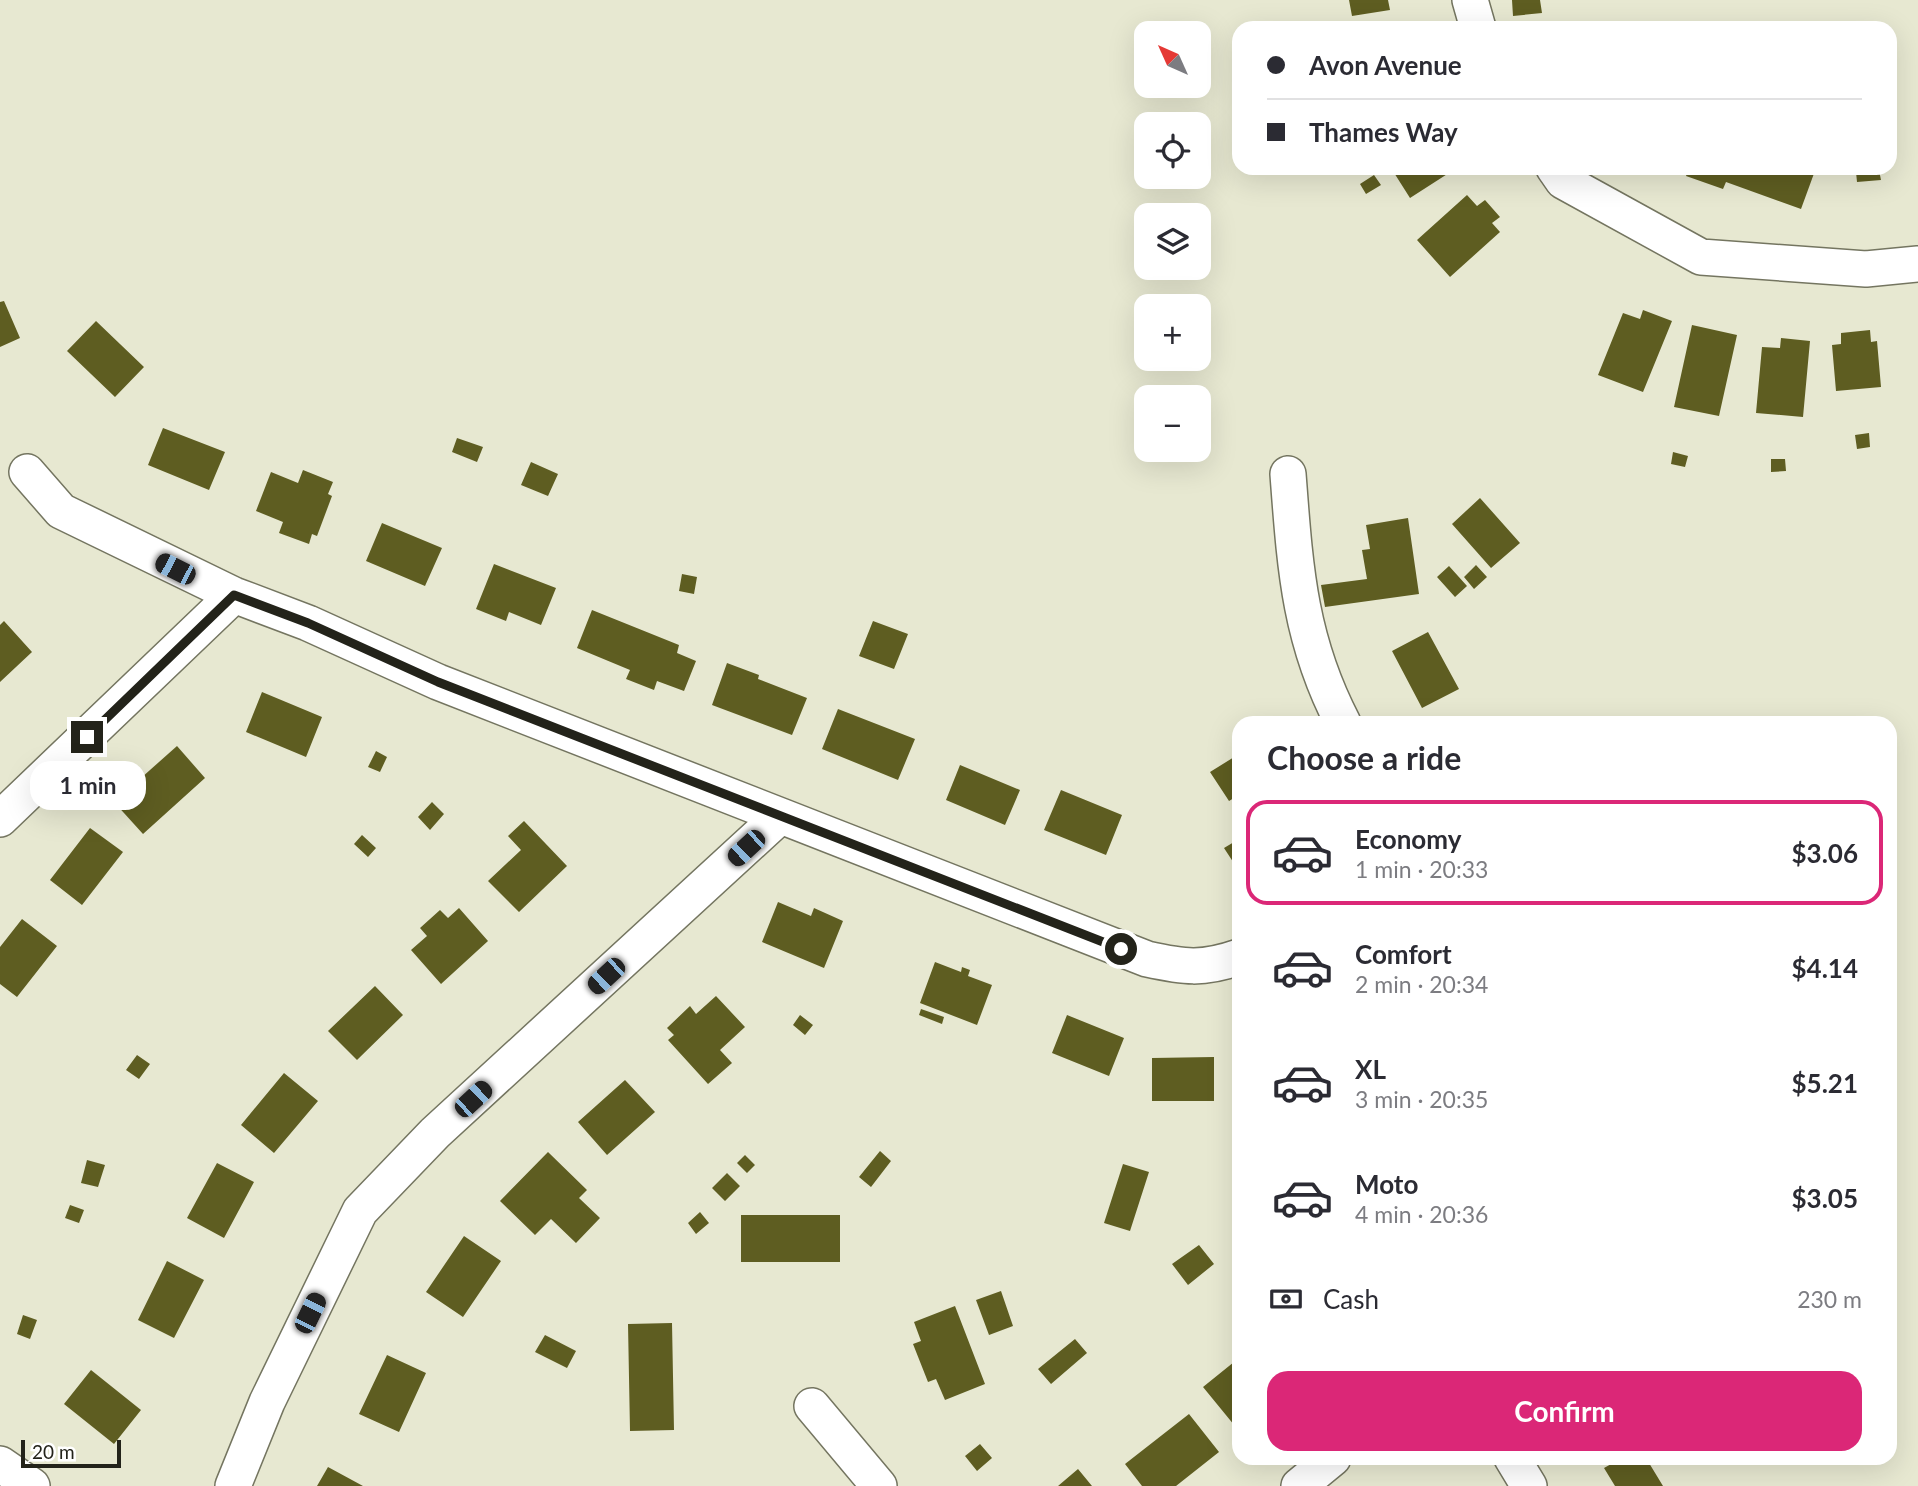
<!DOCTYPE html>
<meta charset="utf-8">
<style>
:root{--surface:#fff;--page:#f2f2f3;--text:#2b2b33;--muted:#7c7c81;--line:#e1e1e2;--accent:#db2777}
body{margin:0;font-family:Lato,sans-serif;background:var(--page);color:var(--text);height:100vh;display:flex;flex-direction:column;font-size:26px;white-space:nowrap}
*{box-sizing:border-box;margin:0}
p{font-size:23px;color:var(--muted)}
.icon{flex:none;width:38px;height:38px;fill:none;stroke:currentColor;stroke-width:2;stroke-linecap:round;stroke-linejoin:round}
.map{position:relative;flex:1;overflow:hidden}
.drawer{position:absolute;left:1232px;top:716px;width:665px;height:749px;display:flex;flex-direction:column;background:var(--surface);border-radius:21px;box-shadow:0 7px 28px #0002}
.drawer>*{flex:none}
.hud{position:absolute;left:1232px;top:21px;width:665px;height:154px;border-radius:21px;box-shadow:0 7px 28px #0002;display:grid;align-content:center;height:154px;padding:0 35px;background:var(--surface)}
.needle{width:46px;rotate:315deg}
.controls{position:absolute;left:1134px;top:21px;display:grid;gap:14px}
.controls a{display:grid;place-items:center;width:77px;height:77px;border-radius:14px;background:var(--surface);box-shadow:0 7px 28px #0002;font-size:35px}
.scale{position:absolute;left:21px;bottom:18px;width:100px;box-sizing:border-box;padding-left:7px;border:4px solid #23231a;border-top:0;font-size:19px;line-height:24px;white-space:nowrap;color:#23231a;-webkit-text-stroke:5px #fff;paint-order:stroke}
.end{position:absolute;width:32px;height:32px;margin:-16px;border:9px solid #23231a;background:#fff;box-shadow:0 0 0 4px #fff}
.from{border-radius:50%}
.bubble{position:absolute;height:49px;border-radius:21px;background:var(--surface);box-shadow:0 7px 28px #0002;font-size:23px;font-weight:700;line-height:49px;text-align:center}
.car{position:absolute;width:21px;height:42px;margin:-21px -10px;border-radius:9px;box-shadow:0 0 5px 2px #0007;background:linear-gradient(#222 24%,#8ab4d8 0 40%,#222 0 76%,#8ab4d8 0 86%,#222 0)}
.hud b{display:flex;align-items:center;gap:24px;height:66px;font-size:26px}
.hud b+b{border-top:2px solid var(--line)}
.hud i{width:18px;height:18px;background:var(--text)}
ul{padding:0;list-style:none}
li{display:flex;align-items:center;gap:21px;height:105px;margin:0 14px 10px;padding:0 21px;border:4px solid transparent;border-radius:21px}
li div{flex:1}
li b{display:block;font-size:26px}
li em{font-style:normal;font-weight:700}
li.current{border-color:var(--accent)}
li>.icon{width:63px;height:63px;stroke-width:1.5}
h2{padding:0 35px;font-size:32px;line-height:84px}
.pay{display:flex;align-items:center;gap:18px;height:77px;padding:0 35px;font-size:26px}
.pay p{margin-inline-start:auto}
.cta{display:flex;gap:14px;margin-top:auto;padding:14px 35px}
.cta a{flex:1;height:80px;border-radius:21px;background:var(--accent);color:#fff;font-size:28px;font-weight:700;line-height:80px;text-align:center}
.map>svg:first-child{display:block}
.building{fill:#5e5d21}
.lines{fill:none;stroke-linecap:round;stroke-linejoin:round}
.street-casing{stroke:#747560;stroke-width:38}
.street{stroke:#fff;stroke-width:35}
.route{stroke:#23231a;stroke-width:9}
</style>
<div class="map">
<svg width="1918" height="1486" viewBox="0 0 1918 1486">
<rect width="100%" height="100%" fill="#e7e8d1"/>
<path class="building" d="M1349,0H1388L1390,10L1352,16Z
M1512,0H1540L1542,13L1513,16Z
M1391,168H1449L1452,171L1410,198Z
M1689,168H1816L1801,209L1726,182L1723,189L1686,176Z
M1843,168H1885V170H1879L1881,180L1857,182L1856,172L1844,173Z
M1374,175L1381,185L1366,194L1360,184Z
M1467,195L1477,206L1485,200L1500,217L1492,223L1500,232L1450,277L1417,240Z
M4,301L20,338L0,347V302Z
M1643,310L1672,321L1643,392L1598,375L1623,313L1640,319Z
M96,321L144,367L115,397L67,351Z
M1692,325L1737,335L1719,416L1674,407Z
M1870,330L1871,342L1877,341L1881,387L1836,391L1832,345L1841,344V333Z
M1781,338L1810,341L1803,417L1756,413L1762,347L1780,348Z
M163,428L225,452L209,490L148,465Z
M1869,433L1870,447L1857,449L1855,435Z
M457,438L483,447L477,462L452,452Z
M1673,452L1688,456L1685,467L1671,464Z
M1771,459H1785L1786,471L1771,472Z
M531,462L558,474L548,496L521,485Z
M303,470L333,482L328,494L332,496L317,536L312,534L309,544L279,533L283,522L256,511L271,472L298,483Z
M1480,498L1520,543L1491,568L1452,524Z
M1408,518L1419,594L1325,607L1321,585L1367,579L1362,550L1370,549L1366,525Z
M382,523L442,548L425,586L366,561Z
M494,564L556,588L541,625L509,612L506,621L476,609Z
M1476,565L1487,577L1474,589L1464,577Z
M1449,566L1467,586L1455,597L1437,577Z
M682,574L697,577L694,594L679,591Z
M592,610L679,645L677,653L696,661L684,691L657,681L654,690L626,679L630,670L577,648Z
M4,621L32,652L0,682V625Z
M873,621L908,634L894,669L859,656Z
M1428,632L1459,689L1422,708L1392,651Z
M727,663L759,675L758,679L807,698L792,735L712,705Z
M262,692L322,717L306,757L246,732Z
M838,709L915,739L898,780L822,749Z
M177,746L205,778L143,834L114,802Z
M376,751L387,757L380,772L368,767Z
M1239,754V795L1229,801L1210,772Z
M960,765L1020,790L1005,825L946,800Z
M1061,790L1122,815L1106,855L1044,830Z
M432,802L444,814L430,830L418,817Z
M524,821L567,866L519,912L488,881L521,850L508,836Z
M90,828L123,852L82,905L50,880Z
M362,835L376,848L368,857L354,844Z
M1239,839V871L1224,848Z
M778,902L811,916L814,908L843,921L824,968L762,942Z
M459,908L488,941L441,984L411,950L427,936L420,928L440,910L448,918Z
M22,919L57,946L17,997L0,984V947Z
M935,962L961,972L962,967L970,970L968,976L992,985L977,1025L920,1003Z
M375,986L403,1015L357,1060L328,1031Z
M716,996L745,1027L720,1050L732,1063L708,1084L668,1040L674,1035L667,1028L690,1006L696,1014Z
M921,1009L944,1017L942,1024L919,1015Z
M800,1015L813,1025L805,1035L793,1025Z
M1067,1015L1124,1038L1109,1076L1052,1053Z
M137,1055L150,1064L139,1079L126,1070Z
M1214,1057V1101H1152V1058Z
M284,1073L318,1101L274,1153L241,1125Z
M625,1080L655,1112L607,1155L578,1122Z
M880,1151L891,1161L871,1187L859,1177Z
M548,1152L587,1190L579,1198L600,1218L576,1243L551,1219L535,1235L500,1201Z
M745,1155L755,1165L747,1173L737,1163Z
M87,1160L105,1165L98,1187L81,1183Z
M217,1163L254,1182L224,1238L187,1218Z
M1123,1164L1149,1172L1130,1231L1104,1223Z
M727,1173L740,1186L725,1201L712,1188Z
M70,1205L84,1210L79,1223L65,1218Z
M700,1212L709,1223L696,1234L688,1223Z
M741,1215H840V1262H741Z
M464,1236L501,1261L463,1317L426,1292Z
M1199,1245L1214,1264L1188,1285L1172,1264Z
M167,1261L204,1280L174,1338L138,1320Z
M1001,1291L1013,1326L989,1335L976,1300Z
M955,1306L985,1384L945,1400L936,1379L928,1382L913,1344L921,1341L914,1322Z
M23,1315L37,1320L30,1339L17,1334Z
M672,1323L674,1430L630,1431L628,1324Z
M545,1335L576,1351L567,1368L535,1352Z
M1075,1339L1087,1353L1051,1384L1038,1369Z
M387,1355L426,1373L399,1432L359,1414Z
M1234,1362L1239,1368V1431L1203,1387Z
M91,1370L141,1410L114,1444L64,1404Z
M1189,1414L1219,1452L1176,1486H1142L1125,1464Z
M980,1444L992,1458L977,1471L965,1456Z
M1622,1458H1646L1663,1486H1615L1604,1468Z
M328,1467L363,1486H317Z
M1078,1469L1092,1486H1058Z"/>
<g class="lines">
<g class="street-casing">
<path id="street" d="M1470,0L1478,28
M1554,168L1563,181L1701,257L1866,269L1918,264
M27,472L61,511L234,595L308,623L438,682L1147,959C1184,967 1202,970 1239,957
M1288,474C1295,566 1299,639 1343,723
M0,819L234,595
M812,1406L879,1486
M1512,1458L1529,1486
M0,1464L32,1486
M233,1486L267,1402L360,1211L435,1133L779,817
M1299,1486L1333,1458"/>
</g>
<use href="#street" class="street"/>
</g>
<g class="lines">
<path class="route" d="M87,737L234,595L308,623L438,682L1121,949"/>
</g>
</svg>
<div class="controls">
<a><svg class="needle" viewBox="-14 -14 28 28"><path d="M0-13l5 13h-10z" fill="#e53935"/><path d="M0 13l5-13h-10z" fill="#7c7c81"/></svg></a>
<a><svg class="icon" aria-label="locate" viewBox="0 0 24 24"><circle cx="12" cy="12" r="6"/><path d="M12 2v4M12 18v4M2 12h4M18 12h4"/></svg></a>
<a><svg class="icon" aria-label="layers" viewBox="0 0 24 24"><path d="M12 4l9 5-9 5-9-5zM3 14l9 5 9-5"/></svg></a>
<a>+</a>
<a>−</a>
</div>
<div class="scale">20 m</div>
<i class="end from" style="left:1121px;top:949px"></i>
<i class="end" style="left:87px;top:737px"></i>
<div class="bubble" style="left:30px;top:761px;width:116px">1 min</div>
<i class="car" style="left:175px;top:569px;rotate:297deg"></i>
<i class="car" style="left:746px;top:848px;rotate:227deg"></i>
<i class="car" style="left:606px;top:976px;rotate:227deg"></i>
<i class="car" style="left:473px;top:1099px;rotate:47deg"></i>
<i class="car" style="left:310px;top:1313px;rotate:26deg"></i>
<div class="hud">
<b><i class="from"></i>Avon Avenue</b>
<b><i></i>Thames Way</b>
</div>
<section class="drawer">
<h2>Choose a ride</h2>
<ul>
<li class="current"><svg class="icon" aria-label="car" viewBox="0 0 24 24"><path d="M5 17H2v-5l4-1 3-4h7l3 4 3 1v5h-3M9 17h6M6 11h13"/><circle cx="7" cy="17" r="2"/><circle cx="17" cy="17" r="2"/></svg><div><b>Economy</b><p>1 min · 20:33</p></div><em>$3.06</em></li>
<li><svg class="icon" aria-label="car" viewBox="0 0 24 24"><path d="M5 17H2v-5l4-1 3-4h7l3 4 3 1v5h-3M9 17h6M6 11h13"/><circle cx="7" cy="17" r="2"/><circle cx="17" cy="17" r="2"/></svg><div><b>Comfort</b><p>2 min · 20:34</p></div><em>$4.14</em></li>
<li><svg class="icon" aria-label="car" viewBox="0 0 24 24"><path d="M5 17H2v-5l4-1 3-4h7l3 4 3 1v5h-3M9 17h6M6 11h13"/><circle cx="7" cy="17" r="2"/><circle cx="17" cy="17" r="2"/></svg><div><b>XL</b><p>3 min · 20:35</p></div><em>$5.21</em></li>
<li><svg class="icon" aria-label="car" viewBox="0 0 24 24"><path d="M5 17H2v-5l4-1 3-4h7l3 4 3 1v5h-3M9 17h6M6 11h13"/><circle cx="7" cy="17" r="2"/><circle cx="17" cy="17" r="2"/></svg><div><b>Moto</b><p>4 min · 20:36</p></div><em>$3.05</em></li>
</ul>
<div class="pay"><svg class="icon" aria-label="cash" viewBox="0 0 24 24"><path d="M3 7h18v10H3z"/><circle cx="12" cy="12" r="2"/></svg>Cash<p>230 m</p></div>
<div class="cta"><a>Confirm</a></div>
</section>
</div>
